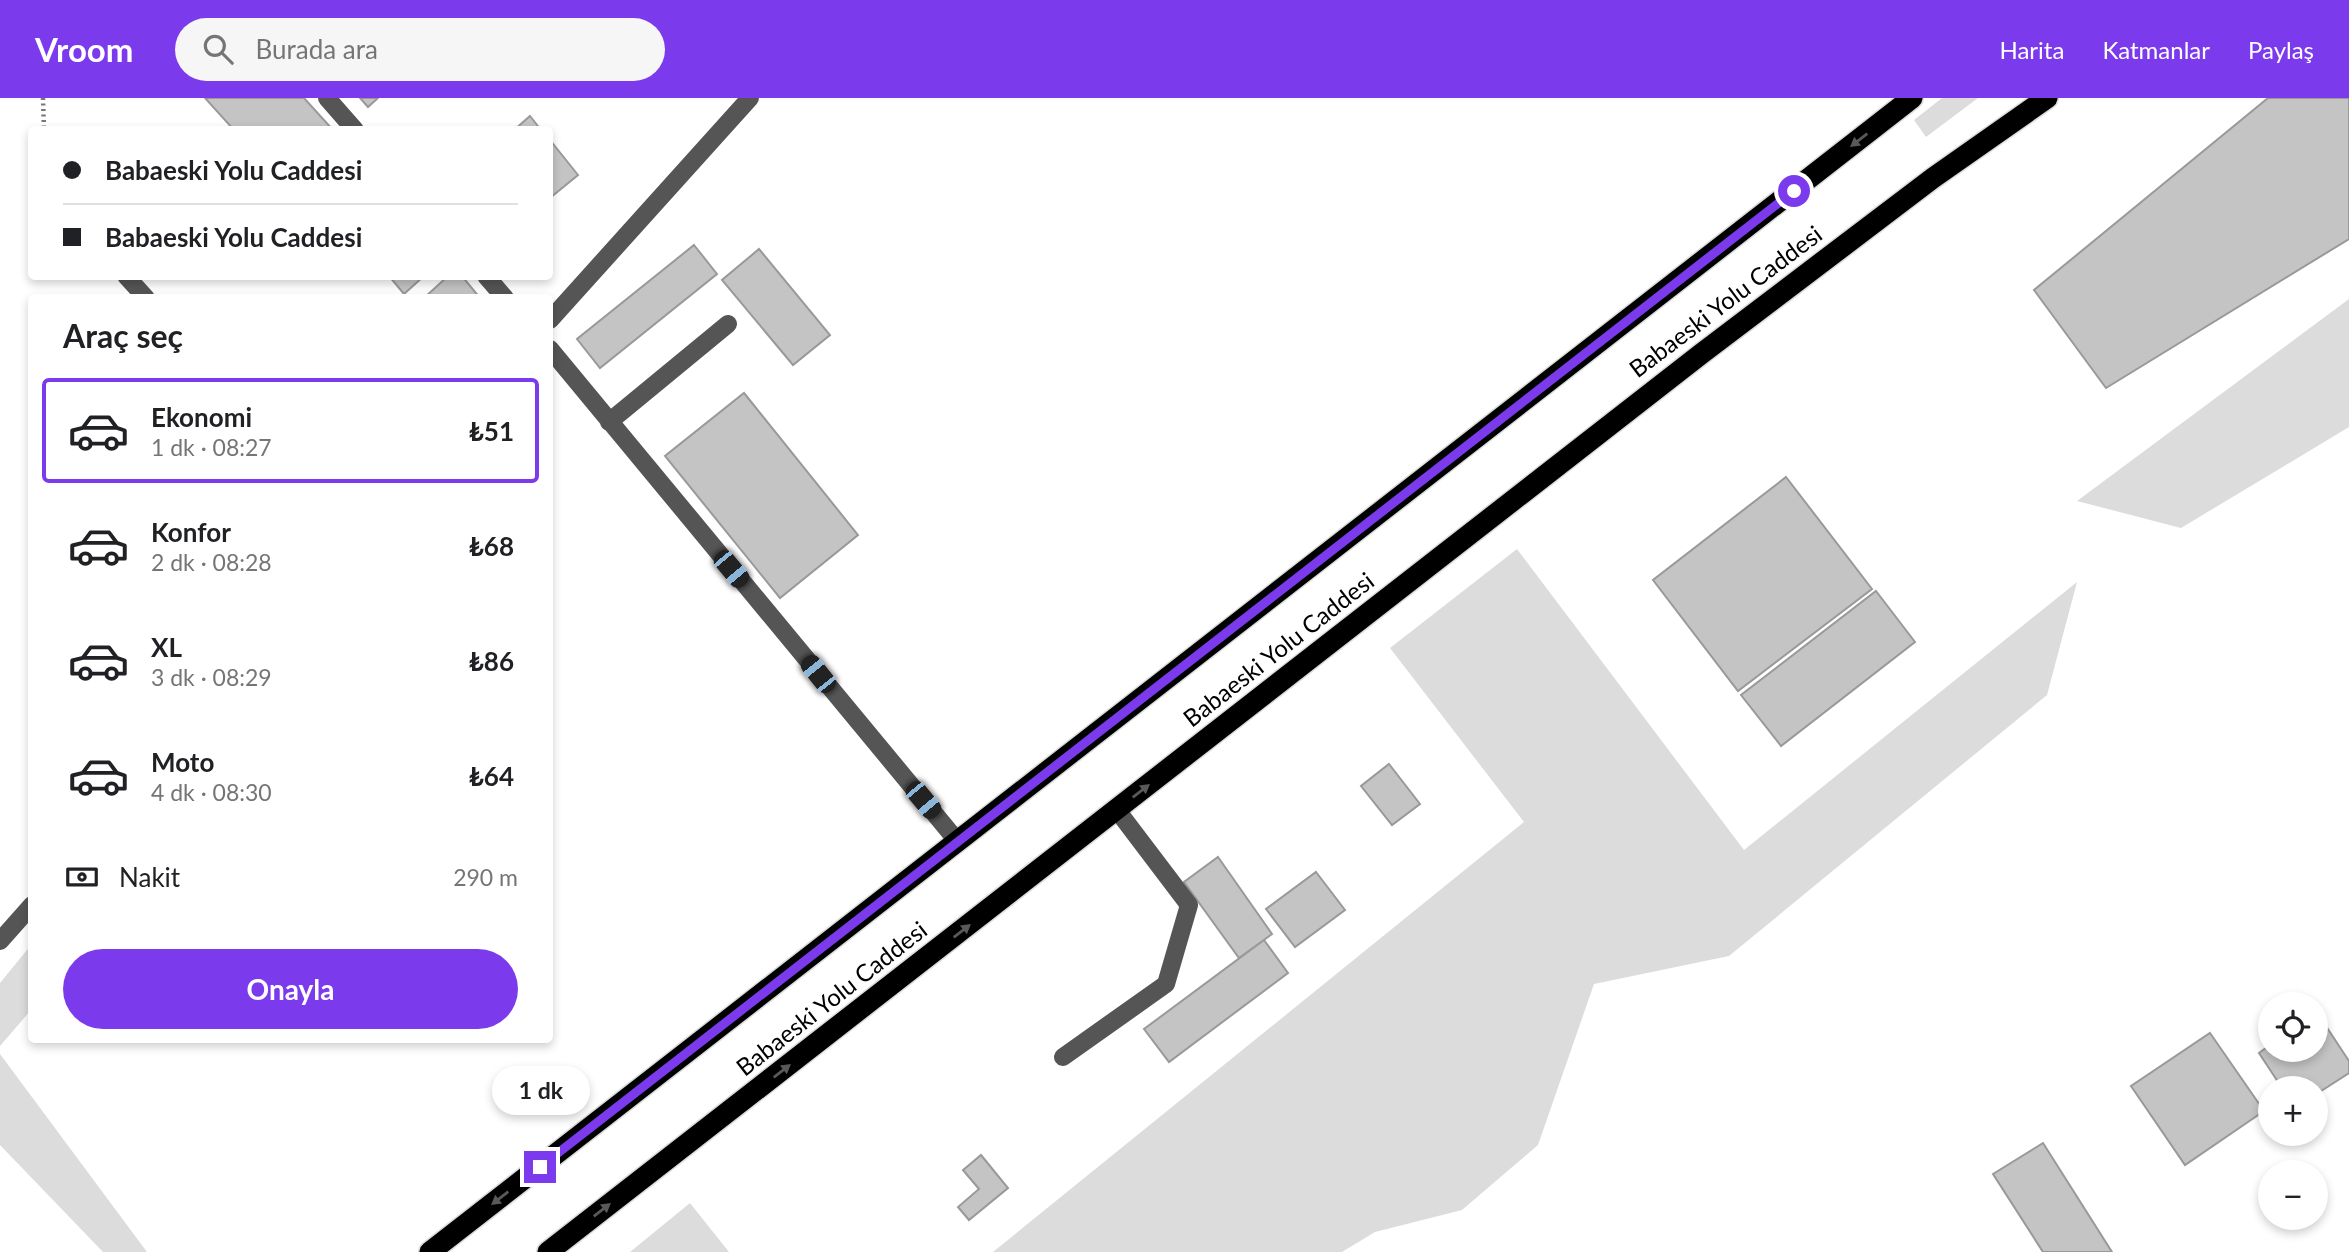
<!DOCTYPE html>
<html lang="tr">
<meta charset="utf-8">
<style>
:root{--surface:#fff;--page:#f6f6f6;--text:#202124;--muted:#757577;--line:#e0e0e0;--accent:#7c3aed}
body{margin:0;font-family:Lato,sans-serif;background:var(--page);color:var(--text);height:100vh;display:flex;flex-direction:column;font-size:26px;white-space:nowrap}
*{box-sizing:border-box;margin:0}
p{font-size:23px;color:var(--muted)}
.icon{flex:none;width:38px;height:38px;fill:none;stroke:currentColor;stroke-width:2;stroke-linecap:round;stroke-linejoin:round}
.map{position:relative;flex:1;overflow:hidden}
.drawer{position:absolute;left:28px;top:196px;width:525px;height:749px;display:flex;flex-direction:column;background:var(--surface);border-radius:7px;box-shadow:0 4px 10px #0003}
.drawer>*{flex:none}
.guide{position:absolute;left:28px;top:28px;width:525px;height:154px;border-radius:7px;box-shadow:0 4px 10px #0003;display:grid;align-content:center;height:154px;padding:0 35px;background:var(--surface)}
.fabs{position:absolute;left:2258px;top:894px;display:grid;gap:14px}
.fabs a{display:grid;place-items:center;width:70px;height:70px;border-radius:50%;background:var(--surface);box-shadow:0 4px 10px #0003;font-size:35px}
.end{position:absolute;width:32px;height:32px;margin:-16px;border:9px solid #7c3aed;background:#fff;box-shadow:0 0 0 4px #fff}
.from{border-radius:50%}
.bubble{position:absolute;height:49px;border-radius:24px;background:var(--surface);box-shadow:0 4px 10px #0003;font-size:23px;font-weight:700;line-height:49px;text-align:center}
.car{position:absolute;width:21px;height:42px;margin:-21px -10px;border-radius:9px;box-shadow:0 0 5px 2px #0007;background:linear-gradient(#222 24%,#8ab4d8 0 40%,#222 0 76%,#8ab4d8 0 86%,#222 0)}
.guide b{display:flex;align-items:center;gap:24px;height:66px;font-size:26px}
.guide b+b{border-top:2px solid var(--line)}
.guide i{width:18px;height:18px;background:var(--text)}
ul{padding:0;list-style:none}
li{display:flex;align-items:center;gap:21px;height:105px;margin:0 14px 10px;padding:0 21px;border:4px solid transparent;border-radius:7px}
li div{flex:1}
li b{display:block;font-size:26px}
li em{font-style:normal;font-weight:700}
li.on{border-color:var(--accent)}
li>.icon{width:63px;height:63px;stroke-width:1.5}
h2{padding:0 35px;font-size:32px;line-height:84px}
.pay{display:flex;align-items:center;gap:18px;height:77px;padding:0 35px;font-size:26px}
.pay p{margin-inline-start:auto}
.primary-button{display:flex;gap:14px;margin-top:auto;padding:14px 35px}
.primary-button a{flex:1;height:80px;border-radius:42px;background:var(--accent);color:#fff;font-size:28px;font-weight:700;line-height:80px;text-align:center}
header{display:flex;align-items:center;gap:42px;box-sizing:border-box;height:98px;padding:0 35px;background:var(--accent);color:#fff}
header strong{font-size:33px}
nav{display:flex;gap:38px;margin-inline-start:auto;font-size:24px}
.search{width:490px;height:63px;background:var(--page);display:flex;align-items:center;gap:18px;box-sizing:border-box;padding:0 24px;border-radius:38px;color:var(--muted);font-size:26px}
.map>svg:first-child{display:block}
.green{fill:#dcdcdc}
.building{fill:#c4c4c4;stroke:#999;stroke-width:2}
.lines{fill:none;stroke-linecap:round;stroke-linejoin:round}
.highway-casing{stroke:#dbdbdb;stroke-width:24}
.path{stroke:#777;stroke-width:4.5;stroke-dasharray:2 3.5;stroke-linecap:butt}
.minor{stroke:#555;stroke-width:18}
.highway{stroke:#000;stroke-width:21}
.oneway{fill:#595959}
.route{stroke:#7c3aed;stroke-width:9}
.labels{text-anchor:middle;stroke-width:5;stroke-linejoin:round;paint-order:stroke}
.street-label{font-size:24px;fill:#000;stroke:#fff}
</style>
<header>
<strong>Vroom</strong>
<div class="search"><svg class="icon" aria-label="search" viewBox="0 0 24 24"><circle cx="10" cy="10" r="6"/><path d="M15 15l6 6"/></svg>Burada ara</div>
<nav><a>Harita</a><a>Katmanlar</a><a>Paylaş</a></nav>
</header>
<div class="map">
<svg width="2349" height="1154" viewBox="0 0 2349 1154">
<rect width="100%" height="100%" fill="#fff"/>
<path class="green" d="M1942,0H1978L1926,39L1914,22Z
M2349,201V329L2181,430L2077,403Z
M1517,451L1744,752L2077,484L2047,597L1729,858L1594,886L1538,1047L1462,1112L1375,1134L1342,1154H993L1524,724L1390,550Z
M31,847V912L0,948V885Z
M0,956L147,1154H103L0,1047Z
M690,1105L729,1154H630Z"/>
<path class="building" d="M205,0H304L333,32H234Z
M360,0H378L368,9Z
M2268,0H2349V141L2106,290L2034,192Z
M530,18L541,32H514Z
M550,42L578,77L550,100Z
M694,147L717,176L600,270L577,241Z
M759,151L830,237L793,267L722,182Z
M389,178H424L404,196Z
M448,178H462L480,200H424Z
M744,295L858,437L780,500L665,358Z
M1786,379L1872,491L1738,593L1653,482Z
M1876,493L1915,544L1781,648L1741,597Z
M1389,666L1420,706L1392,727L1361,688Z
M1218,759L1272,836L1239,860L1184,784Z
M1316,774L1345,812L1295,849L1266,811Z
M1264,842L1288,875L1169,964L1144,931Z
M2318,916L2349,963V975L2315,997V990H2282L2259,955L2270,947V952H2315Z
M2210,935L2264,1013L2185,1067L2131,988Z
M2043,1045L2112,1154H2043L1993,1076Z
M981,1057L1008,1090L969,1122L958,1109L979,1091L963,1072Z"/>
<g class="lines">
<g class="highway-casing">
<path id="highway" d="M430,1154L1912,0
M548,1154L1701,256L1933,80L2047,0"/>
</g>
<path class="path" d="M43,0L44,32"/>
<path class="minor" d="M327,0L355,32
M126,178L146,200
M486,178L505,200
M550,222L750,0
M550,251L958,744
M609,324L728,226
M0,843L32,807
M1063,959L1166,886L1189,807L1117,712"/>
<use href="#highway" class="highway"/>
</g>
<defs><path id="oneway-solid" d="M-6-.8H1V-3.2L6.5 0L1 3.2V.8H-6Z" transform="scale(1.75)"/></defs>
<g class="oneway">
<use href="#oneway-solid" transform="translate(1859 42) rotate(142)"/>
<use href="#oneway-solid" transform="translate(1141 693) rotate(-38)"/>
<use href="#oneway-solid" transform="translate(962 833) rotate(-38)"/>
<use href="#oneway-solid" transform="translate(782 973) rotate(-38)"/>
<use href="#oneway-solid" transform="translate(500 1100) rotate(142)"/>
<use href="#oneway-solid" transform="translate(602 1112) rotate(-38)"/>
</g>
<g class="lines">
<path class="route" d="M540,1069L1794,93"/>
</g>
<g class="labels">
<g class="street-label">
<text transform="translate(1726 204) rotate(-37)" y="8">Babaeski Yolu Caddesi</text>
<text transform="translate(1279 552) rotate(-38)" y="8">Babaeski Yolu Caddesi</text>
<text transform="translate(832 901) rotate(-38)" y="8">Babaeski Yolu Caddesi</text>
</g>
</g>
</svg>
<div class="fabs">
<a><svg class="icon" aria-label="locate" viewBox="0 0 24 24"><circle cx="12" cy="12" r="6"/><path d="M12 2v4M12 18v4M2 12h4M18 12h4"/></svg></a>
<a>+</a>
<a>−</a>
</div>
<i class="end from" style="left:1794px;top:93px"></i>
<i class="end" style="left:540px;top:1069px"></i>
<div class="bubble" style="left:492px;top:968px;width:98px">1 dk</div>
<i class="car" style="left:731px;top:471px;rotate:140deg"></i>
<i class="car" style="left:818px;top:576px;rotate:321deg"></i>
<i class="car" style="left:923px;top:702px;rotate:140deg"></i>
<div class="guide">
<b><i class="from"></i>Babaeski Yolu Caddesi</b>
<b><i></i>Babaeski Yolu Caddesi</b>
</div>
<section class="drawer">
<h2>Araç seç</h2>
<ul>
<li class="on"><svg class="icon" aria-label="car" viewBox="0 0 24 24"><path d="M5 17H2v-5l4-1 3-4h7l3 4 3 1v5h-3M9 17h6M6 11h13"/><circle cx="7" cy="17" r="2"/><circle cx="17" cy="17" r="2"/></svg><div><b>Ekonomi</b><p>1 dk · 08:27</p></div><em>₺51</em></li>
<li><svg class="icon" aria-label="car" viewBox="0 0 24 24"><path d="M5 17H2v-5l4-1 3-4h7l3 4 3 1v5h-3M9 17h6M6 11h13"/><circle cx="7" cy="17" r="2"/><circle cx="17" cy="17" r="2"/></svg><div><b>Konfor</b><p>2 dk · 08:28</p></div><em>₺68</em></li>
<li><svg class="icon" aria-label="car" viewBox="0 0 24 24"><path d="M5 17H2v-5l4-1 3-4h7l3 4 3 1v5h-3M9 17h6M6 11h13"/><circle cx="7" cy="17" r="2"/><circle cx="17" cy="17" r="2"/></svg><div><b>XL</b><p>3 dk · 08:29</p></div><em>₺86</em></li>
<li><svg class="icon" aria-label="car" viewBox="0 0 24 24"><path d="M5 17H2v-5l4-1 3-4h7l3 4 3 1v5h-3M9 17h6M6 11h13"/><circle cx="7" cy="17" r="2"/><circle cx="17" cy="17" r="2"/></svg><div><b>Moto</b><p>4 dk · 08:30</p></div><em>₺64</em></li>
</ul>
<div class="pay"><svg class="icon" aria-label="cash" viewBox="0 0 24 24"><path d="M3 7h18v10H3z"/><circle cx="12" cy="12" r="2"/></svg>Nakit<p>290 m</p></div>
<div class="primary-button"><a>Onayla</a></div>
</section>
</div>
